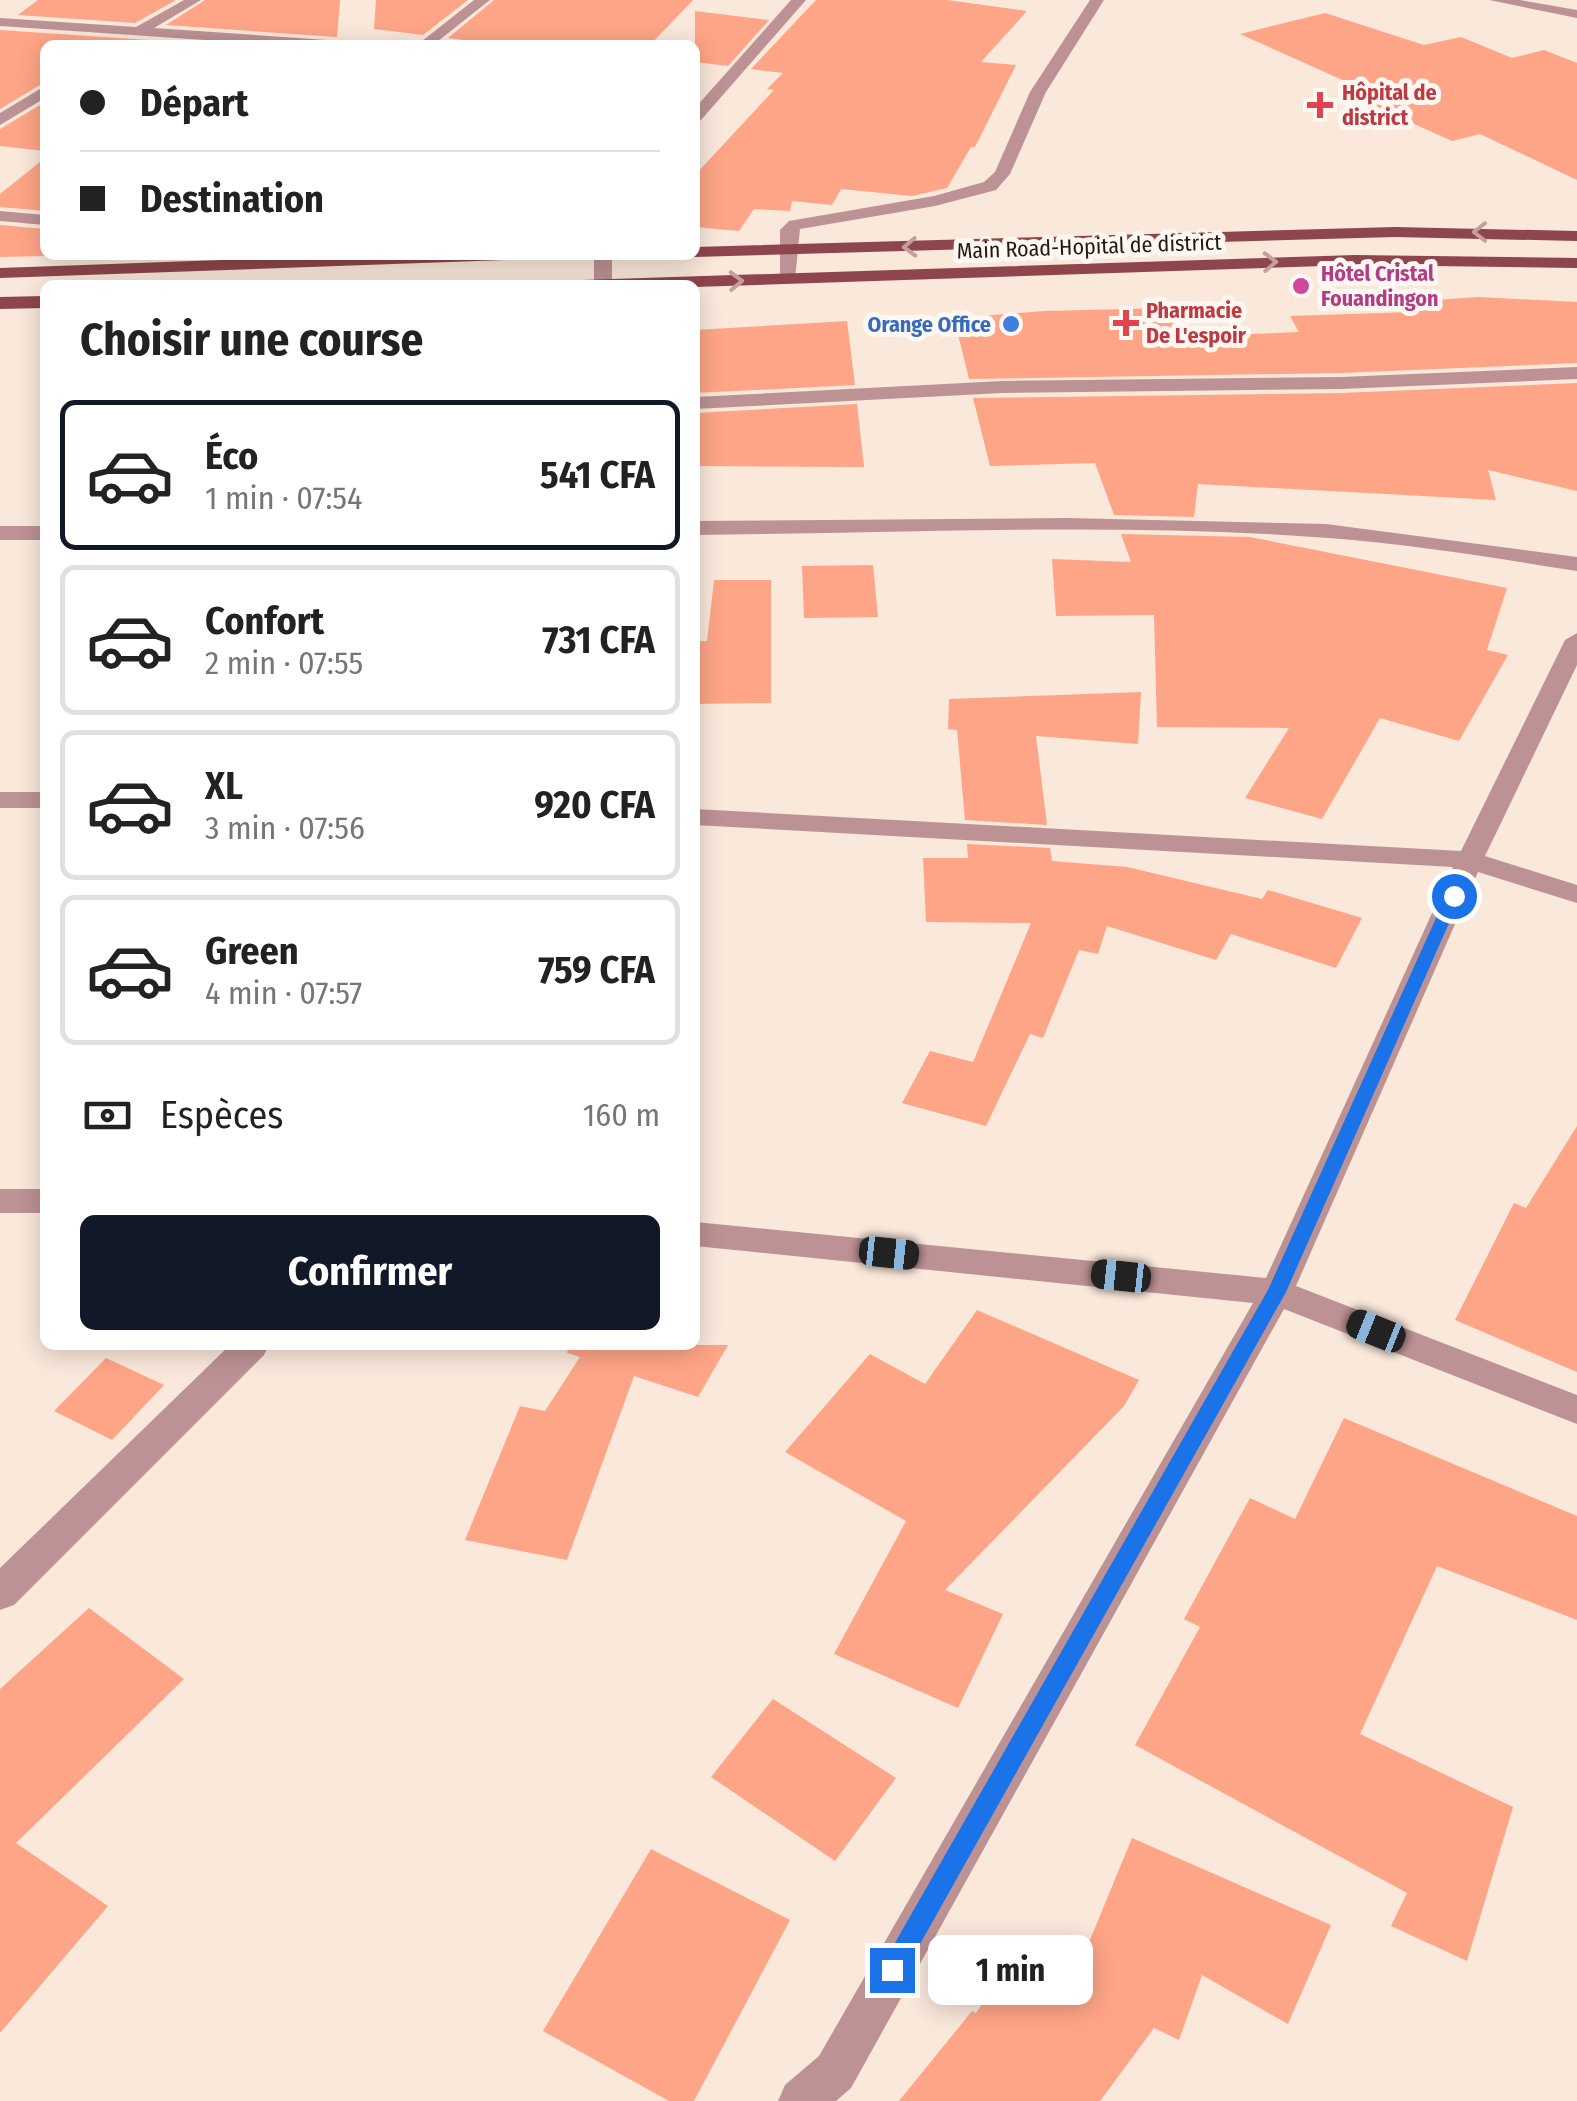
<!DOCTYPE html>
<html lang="fr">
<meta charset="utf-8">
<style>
:root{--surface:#fff;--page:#f6f6f6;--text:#222;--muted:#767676;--line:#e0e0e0;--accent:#111827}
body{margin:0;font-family:"Fira Sans Condensed",sans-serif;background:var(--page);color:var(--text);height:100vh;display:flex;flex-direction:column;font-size:38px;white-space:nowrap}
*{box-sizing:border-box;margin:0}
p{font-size:32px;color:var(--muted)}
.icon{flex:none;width:55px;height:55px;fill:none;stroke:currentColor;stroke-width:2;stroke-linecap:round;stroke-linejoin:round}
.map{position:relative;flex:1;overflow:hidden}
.details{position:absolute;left:40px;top:280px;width:660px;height:1070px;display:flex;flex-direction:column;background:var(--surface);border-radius:15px;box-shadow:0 5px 25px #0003}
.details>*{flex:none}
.hud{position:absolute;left:40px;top:40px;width:660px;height:220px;border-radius:15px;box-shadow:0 5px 25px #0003;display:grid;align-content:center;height:220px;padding:0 40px;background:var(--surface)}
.end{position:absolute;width:45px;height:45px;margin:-22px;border:12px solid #1a73e8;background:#fff;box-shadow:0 0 0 5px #fff}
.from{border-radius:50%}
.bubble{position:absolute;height:70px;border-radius:15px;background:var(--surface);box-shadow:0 5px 25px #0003;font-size:32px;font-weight:700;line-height:70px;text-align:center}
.car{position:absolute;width:30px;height:60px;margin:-30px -15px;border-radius:12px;box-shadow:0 0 8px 2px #0007;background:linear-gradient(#222 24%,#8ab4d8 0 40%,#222 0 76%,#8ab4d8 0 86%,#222 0)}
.hud b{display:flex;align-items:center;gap:35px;height:95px;font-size:38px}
.hud b+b{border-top:2px solid var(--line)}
.hud i{width:25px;height:25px;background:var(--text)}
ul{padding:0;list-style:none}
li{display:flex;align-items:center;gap:30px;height:150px;margin:0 20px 15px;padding:0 20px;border:5px solid var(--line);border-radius:15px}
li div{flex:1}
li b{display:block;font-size:38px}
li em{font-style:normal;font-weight:700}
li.on{border-color:var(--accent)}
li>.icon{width:90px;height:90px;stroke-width:1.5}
h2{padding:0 40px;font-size:45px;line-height:120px}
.pay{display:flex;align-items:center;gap:25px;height:110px;padding:0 40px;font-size:38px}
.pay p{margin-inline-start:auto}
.button{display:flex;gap:20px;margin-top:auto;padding:20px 40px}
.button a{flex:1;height:115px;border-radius:15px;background:var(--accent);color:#fff;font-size:40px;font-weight:700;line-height:115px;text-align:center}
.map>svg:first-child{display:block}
.building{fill:#ffa587}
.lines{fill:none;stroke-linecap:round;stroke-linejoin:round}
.minor{fill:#bd9294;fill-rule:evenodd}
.major{fill:#8e464c;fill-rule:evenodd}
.oneway{stroke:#c69e9f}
.route{fill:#1a73e8}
.health-dot{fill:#e0444e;stroke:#fff7f2;stroke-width:4}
.hotel-dot{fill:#d1479c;stroke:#fff7f2;stroke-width:4}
.shop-dot{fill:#3f7fe0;stroke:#fff7f2;stroke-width:4}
.labels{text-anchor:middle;stroke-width:10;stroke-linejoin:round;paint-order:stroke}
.far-health-label{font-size:22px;font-weight:bold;fill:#be3a42;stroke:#fff7f2;text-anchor:start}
.far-street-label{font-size:22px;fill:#201915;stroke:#fff7f2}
.far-hotel-label{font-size:22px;font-weight:bold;fill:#b23c85;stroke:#fff7f2;text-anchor:start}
.far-shop-label{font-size:22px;font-weight:bold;fill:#366cbe;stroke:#fff7f2;text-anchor:end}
</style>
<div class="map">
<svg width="1577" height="2101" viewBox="0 0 1577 2101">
<rect width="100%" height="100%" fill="#fae8db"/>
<path class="building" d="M38,0H176L135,23L18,15Z
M205,0H340L337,37L166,25Z
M376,0H468L423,35L374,29Z
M494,0H693L650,45H501L448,38Z
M816,0H947L1027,11L981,62L1016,65L975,147H971L947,188L912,196L841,189L832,205L792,201L790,211L754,209L739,231L695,227V175L774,90L767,89L783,73L751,69Z
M695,11L769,20L728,66L695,62Z
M1325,13L1424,45L1461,37L1512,58L1544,50L1577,63V180L1480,134L1452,141L1350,95L1367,91L1240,34Z
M0,30L222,45H45V82L0,109Z
M45,102V151L0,146V129Z
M45,158V211L0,207V194Z
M0,225L45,229V256L0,257Z
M1478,297L1577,302V363L1341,373L969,379L954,318L1044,311L1167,308L1182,337L1299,332L1290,316L1412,312L1406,302Z
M847,321L855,385L695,393V330Z
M1577,383V491L1488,470L1496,500L1198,484L1194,517L1114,515L1095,463L990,466L973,398L1341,393Z
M857,404L864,467L695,466V413Z
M1121,534L1250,537L1507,588L1487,650L1508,655L1459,741L1380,718L1322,819L1245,798L1289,728L1157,727L1154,615L1056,616L1052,559L1131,562Z
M873,565L878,617L804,618L802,566Z
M714,580H771V703L695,704V641H707Z
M1141,692L1138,744L1036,736L1047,825L965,820L957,730L948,729L949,699Z
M967,844L1050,848L1052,861L1127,867L1262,899L1268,890L1362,918L1336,968L1231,934L1216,960L1107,926L1098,954L1079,950L1043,1038L1030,1034L986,1126L902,1103L930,1051L973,1062L1031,923L926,922L923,858H968Z
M1577,1126V1372L1455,1320L1514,1203L1526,1208Z
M977,1310L1139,1380L1124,1406L945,1590L1003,1614L958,1708L834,1654L906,1521L785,1452L870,1354L925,1384Z
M569,1345H728L698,1397L634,1376L567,1560L465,1540L520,1406L545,1411L580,1357L567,1353Z
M106,1358L164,1385L112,1440L54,1411Z
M1344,1418L1577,1516V1620L1437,1566L1360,1734L1513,1807L1467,1961L1391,1926L1407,1893L1135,1745L1200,1627L1184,1619L1250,1498L1295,1519Z
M89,1608L184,1679L16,1843L108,1906L0,2033V1689Z
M773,1699L896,1778L835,1861L711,1777Z
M1132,1838L1331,1925L1288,2024L1202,1975L1179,2040L1154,2028L1100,2101H899L972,2011L976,2013L1012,1960L1064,2003Z
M651,1849L790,1920L694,2101H669L543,2031Z"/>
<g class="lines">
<path class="minor" d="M184,0H201L154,28L341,41L348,45H277L0,26V18L136,27Z
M474,0H490L433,45H417Z
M791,0H806L701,120L695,122V108Z
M1090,0H1104L1046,92L1010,174L996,190L935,206L800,229L795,279L786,284L780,283V230L789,221L934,196L984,182L995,172L1030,92Z
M1489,0H1520L1577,10V18Z
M45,86V98L0,125V113Z
M0,211L45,215V225L0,221Z
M594,255H612V285H594Z
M1577,367V379L1341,389L1002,393L695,409V397L1002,381L1341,377Z
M1067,518L1326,524L1577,557V571C1494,558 1411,544 1328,538C1118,522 905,533 695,535V521Z
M0,526H45V540H0Z
M1577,633V665L1485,856L1577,885V903L1478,872L1296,1286L1577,1395V1424L1284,1309L851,2088L836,2101H778L785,2085L819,2056L1253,1303L695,1246V1222L1266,1278L1453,867L695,825V809L1461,851L1565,640Z
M0,792H45V808H0Z
M0,1189H45V1213H0Z
M230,1345H269L264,1355L14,1605L0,1610V1568Z"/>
<path class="major" d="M1395,227L1577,231V241L1395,237L695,257L688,255H695V247Z
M355,255H514L505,260L0,278V268Z
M1355,255L1577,258V268L1355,265L695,287L573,285L582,280Z
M45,296V308L0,309V297Z"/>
</g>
<defs><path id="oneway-chevron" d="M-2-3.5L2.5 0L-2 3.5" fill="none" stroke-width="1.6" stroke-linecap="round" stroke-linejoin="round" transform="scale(2.5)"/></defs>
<g class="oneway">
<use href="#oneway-chevron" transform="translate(1480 232) rotate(180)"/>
<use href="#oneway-chevron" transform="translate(910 247) rotate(178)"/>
<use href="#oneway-chevron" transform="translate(1270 262) rotate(-2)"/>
<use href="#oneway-chevron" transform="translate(736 281) rotate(-2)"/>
</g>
<path class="route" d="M1454,891L1461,896L1286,1292L901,1978L892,1982L884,1978L880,1970L884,1962L1268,1290L1446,896Z"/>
<g class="health-dot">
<path d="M1315 90h10v10h10v10h-10v10h-10v-10h-10v-10h10z"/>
<path d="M1121 308h10v10h10v10h-10v10h-10v-10h-10v-10h10z"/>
</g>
<circle class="hotel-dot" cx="1301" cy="286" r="10"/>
<circle class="shop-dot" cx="1011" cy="324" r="10"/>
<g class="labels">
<g class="far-health-label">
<text x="1342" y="100">Hôpital de<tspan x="1342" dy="25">district</tspan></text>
<text x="1146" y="318">Pharmacie<tspan x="1146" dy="25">De L'espoir</tspan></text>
</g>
<g class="far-street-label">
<text transform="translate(1089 246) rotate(-2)" y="8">Main Road-Hopital de district</text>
</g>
<g class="far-hotel-label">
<text x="1321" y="281">Hôtel Cristal<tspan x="1321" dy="25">Fouandingon</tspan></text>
</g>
<g class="far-shop-label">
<text x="991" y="332">Orange Office</text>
</g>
</g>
</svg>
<i class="end from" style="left:1454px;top:896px"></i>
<i class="end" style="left:892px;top:1970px"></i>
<div class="bubble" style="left:928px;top:1935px;width:165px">1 min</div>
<i class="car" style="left:889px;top:1253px;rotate:96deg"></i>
<i class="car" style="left:1121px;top:1276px;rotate:276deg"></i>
<i class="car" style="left:1376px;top:1331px;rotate:292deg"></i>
<div class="hud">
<b><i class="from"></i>Départ</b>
<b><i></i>Destination</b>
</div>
<section class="details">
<h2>Choisir une course</h2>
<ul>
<li class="on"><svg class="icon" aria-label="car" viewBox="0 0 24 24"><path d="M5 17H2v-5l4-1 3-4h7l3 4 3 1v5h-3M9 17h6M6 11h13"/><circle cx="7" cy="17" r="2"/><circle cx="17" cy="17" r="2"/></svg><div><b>Éco</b><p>1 min · 07:54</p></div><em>541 CFA</em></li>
<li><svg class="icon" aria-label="car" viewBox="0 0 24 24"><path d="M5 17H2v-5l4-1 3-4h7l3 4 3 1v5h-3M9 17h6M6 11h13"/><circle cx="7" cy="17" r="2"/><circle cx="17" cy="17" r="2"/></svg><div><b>Confort</b><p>2 min · 07:55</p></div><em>731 CFA</em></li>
<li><svg class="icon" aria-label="car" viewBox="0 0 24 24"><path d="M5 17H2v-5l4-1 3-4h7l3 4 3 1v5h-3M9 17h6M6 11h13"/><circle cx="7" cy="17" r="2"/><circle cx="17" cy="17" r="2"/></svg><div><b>XL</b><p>3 min · 07:56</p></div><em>920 CFA</em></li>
<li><svg class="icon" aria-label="car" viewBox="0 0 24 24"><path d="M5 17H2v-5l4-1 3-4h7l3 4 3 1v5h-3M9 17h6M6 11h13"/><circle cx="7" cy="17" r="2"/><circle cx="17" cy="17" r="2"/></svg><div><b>Green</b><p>4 min · 07:57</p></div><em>759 CFA</em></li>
</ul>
<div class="pay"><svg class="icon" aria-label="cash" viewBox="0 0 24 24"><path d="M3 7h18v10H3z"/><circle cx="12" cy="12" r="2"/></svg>Espèces<p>160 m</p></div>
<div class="button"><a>Confirmer</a></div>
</section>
</div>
